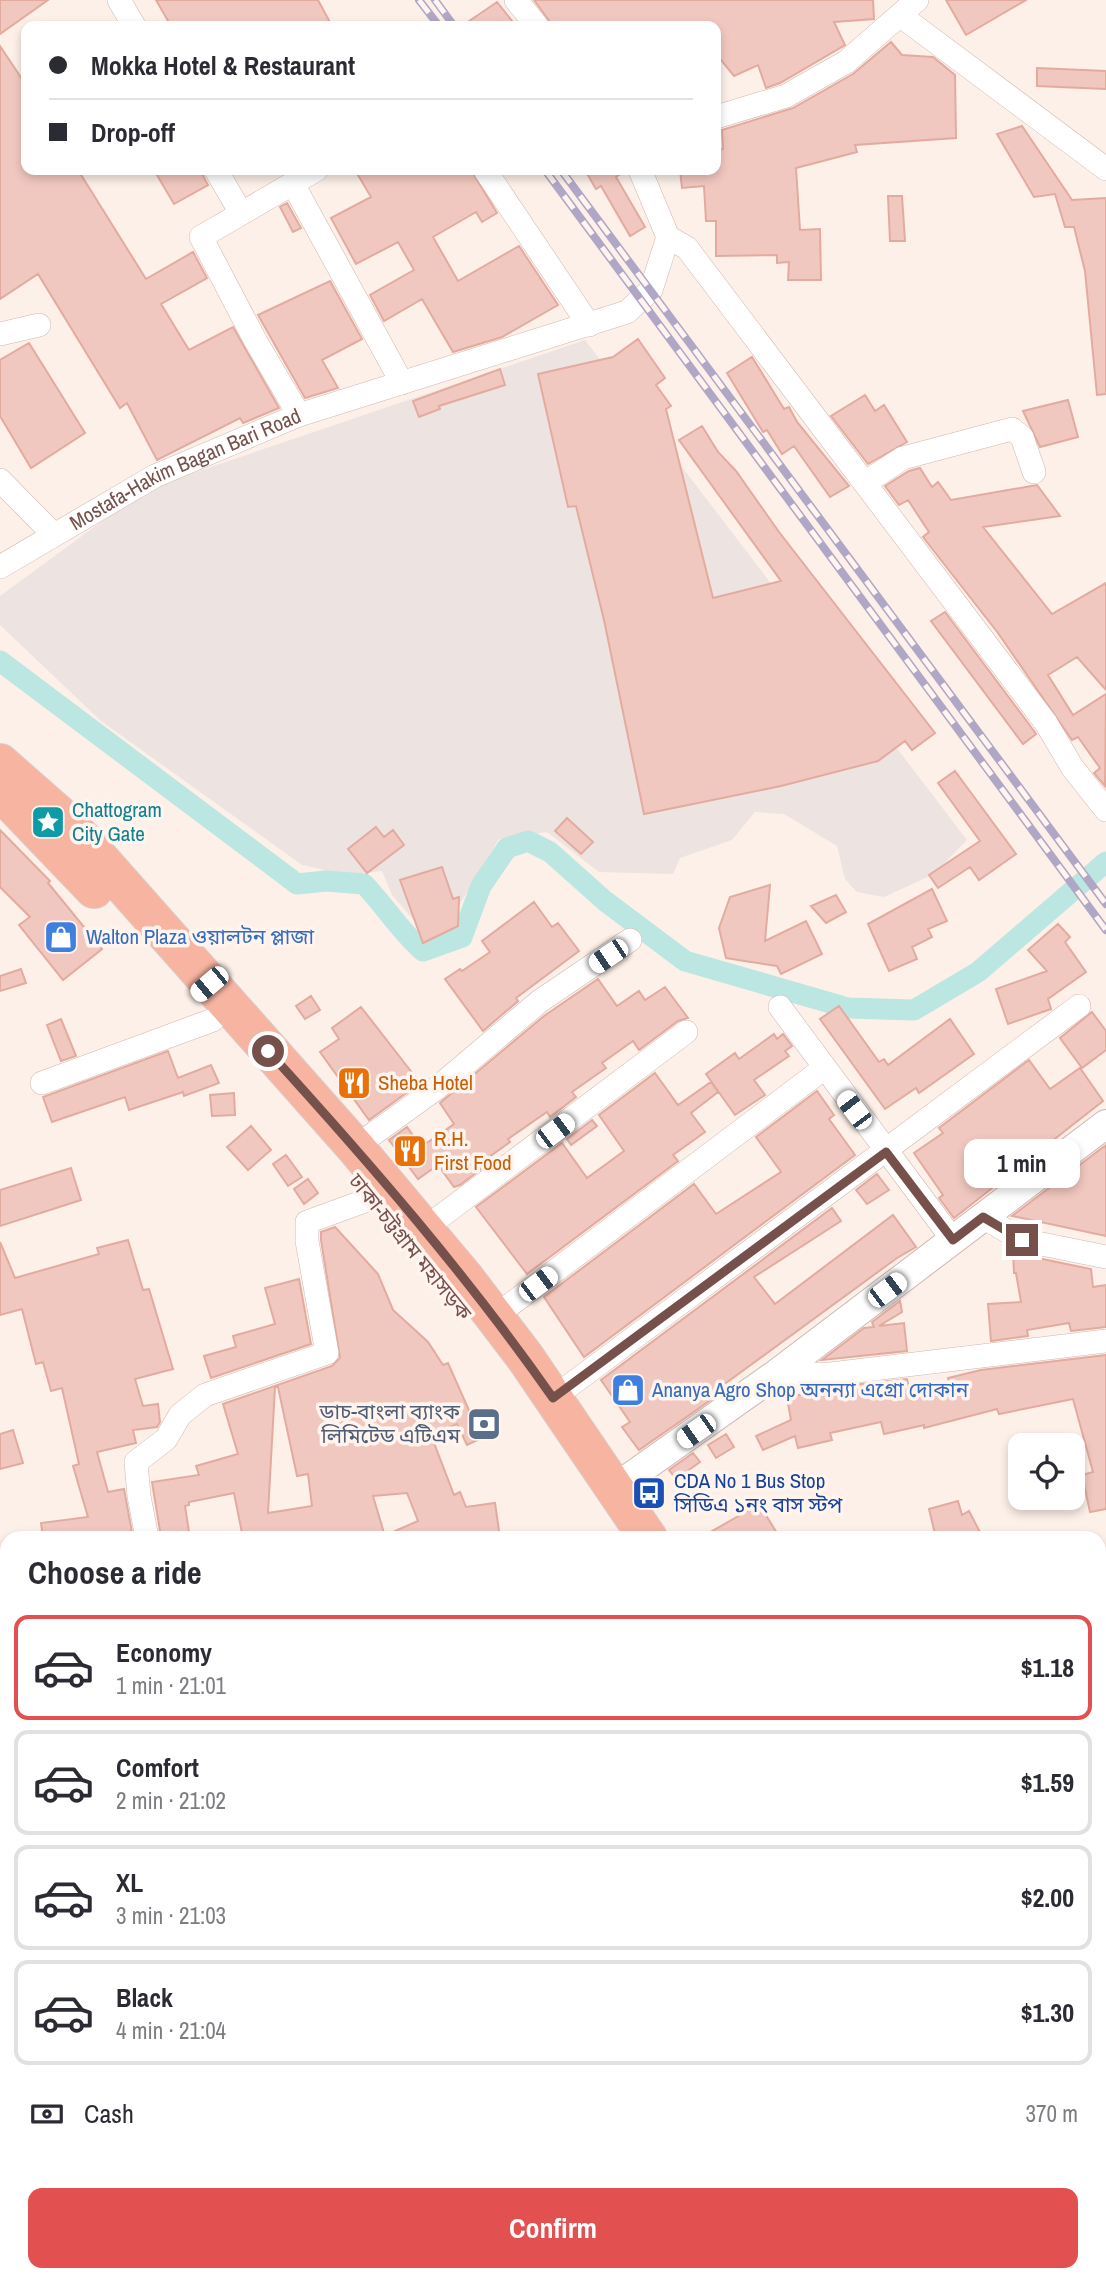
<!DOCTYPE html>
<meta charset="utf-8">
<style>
:root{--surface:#fff;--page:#f7f7f7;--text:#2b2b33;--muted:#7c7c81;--line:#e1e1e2;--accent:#e35050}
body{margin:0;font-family:"Archivo Narrow","Noto Sans Bengali",sans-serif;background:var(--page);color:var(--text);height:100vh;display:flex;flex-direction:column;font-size:26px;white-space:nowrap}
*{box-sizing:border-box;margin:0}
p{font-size:23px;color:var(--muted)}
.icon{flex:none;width:38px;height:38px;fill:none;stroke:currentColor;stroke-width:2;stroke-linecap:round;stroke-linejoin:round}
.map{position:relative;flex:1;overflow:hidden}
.side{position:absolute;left:0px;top:1531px;width:1106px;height:751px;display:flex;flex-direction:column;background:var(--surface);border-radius:21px 21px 0 0;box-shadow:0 4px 10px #0003}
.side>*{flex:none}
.top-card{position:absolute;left:21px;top:21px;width:700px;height:154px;border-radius:14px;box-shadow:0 4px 10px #0003;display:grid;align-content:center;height:154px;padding:0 28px;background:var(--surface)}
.buttons{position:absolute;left:1008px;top:1433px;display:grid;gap:14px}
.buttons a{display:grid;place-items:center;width:77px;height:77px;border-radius:14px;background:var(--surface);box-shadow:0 4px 10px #0003;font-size:35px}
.end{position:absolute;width:32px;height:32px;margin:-16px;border:9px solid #76514c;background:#fff;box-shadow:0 0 0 4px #fff}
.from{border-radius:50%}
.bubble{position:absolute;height:49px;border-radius:14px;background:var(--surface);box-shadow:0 4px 10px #0003;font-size:23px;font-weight:700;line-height:49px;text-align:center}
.car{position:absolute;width:21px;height:42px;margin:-21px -10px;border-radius:9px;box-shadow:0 0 5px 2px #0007;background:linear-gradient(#fff 24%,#345 0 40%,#fff 0 76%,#345 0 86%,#fff 0)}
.top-card b{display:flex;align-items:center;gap:24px;height:66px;font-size:26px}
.top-card b+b{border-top:2px solid var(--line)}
.top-card i{width:18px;height:18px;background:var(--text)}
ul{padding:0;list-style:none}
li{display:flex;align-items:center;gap:21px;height:105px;margin:0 14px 10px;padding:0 14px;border:4px solid var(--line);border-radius:14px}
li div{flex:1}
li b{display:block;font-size:26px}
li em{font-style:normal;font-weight:700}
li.active{border-color:var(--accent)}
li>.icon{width:63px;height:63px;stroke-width:1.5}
h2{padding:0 28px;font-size:32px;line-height:84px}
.pay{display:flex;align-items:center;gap:18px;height:77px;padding:0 28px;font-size:26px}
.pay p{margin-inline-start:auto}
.primary-button{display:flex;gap:14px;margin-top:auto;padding:14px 28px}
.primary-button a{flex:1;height:80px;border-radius:14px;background:var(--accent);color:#fff;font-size:28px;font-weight:700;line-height:80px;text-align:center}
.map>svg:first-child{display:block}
.residential{fill:#f4e0d6}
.industrial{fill:#ede4e1}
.water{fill:#bce6e2;stroke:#a3d7d4;stroke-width:2}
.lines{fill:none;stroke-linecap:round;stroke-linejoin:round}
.canal{stroke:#bce6e2;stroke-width:21}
.building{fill:#f1c8c0;stroke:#e3aba0;stroke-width:2;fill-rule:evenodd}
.minor-casing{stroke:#d0b7b0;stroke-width:24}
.tertiary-casing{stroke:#d0b7b0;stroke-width:30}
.trunk-casing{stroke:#d9cecd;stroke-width:40}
.minor{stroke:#fff;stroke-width:23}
.tertiary{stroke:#fff;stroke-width:28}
.trunk{stroke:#f7b4a1;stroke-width:38}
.rail-casing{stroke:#b0a6c6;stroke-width:8}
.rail{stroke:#fff4ee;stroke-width:5;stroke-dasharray:16;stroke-linecap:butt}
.route{stroke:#76514c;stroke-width:9}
.labels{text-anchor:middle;stroke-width:7;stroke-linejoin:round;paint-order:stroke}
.street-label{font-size:21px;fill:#76514c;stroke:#fff4ee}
.culture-label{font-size:21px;fill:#0d838f;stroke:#fff4ee;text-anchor:start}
.shop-label{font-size:21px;fill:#366cbe;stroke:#fff4ee;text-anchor:start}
.food-label{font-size:21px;fill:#c56008;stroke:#fff4ee;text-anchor:start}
.service-label{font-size:21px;fill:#4e5e75;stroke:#fff4ee;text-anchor:end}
.transit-label{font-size:21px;fill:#164399;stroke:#fff4ee;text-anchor:start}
</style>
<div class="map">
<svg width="1106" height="2281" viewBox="0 0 1106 2281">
<rect width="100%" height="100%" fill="#fcf0e8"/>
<path class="residential" d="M1106,1692V2281H0V1855L7,1854V2275H1099V1693Z"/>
<path class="industrial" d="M585,340L967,840L934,874L884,897L857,892L845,879L837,846L784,814L755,812L732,840L680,858L673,874L599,872L547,832L499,839L445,929L429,938L392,895L382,871L346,875L302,865L101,721L0,625V596L146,489Z"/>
<path class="water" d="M630,2275H768L774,2281H631Z
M1032,2275H1096L1098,2281H1034Z"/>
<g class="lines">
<path class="canal" d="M0,661L297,884L326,881L364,884C385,906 400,931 423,951L462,937L481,886L507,848L528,841L550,852L605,901L685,961L848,1008L914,1010L978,972L1106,862"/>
</g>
<path class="building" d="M0,0H48L0,34Z
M156,0H318L332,26H171Z
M534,0H873L874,19L834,22L845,45L780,83L766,88L758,65L734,76L716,54V26H553Z
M946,0H1026L966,35Z
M497,2L516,26H462Z
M891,42L902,55L933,57L955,75L956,138L855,145L857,152L796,168L800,230L820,229L821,280H788L789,262L777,263V255L716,256V221H706L704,186L682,188L680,170H716V150L723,149L722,130L793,108L853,74Z
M0,46L26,85V170H78L146,279L193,252L207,278L161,304L189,350L233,327L279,408L243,423L240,418L157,460L127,403L120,408L38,274L0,299Z
M1037,68L1106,71V89L1037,86Z
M1022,126L1072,200L1106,198V394L1097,395L1085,271L1074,227H1065L1055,194L1034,197L997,134Z
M154,170H200L208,185L174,204Z
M355,170H471L497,213L482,222L476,212L433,237L458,281L519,246L558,305L502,337L453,352L422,299L384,321L370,295L414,270L398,242L356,264L331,218L371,197Z
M585,170H626L616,177L645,227L630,236L601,186L596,189Z
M888,196H902L905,241H890Z
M287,203L301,228L293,232L280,207Z
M330,281L362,339L322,360L338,388L305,398L258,315Z
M638,339L665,378L656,385L671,406L666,409L713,598L781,581L679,440L702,426L718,452L736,471L779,532L935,733L912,750L905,741L878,761L781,786L644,814L604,620L576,506L568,507L538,374L613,357Z
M29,343L85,433L31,468L0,416V360Z
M752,357L784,409L789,407L797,422L849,486L830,497L794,446L782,454L767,430L763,432L727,373Z
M500,369L505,385L439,406L440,409L419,417L413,401Z
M865,395L875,411L884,405L907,442L868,464L831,416Z
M1068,400L1078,437L1040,447L1023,411Z
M920,468L932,487L938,482L951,500L1037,485L1060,516L983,527L1052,614L1106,583V690L1077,657L1048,675L1073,715L1106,694L1105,786L1094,773L1100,768L1078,737L1072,740L998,633L923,537L929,532L908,500L899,505L885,486L909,471Z
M945,612L1034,731L1036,734L1023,744L931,621Z
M955,771L1016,854L979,880L970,867L938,888L929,875L980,841L938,783Z
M567,818L593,842L581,854L555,831Z
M376,827L384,837L393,830L404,845L367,873L348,849Z
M0,830L50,881L48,883L102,949L63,980L19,925L30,917L0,887Z
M442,867L453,899L459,897L458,926L423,943L400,880Z
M770,885L765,941L806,921L822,954L781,974L777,966L726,958L719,928L730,897Z
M932,889L947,921L928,929L932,937L912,947L917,959L889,971L868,924Z
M836,895L846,912L826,923L811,906Z
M534,902L552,927L558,923L579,951L516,998L518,1001L483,1031L445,979L460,969L462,971L490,952L482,941Z
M1058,924L1070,937L1065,942L1086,972L1048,999L1051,1009L1008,1024L996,989L1047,971L1028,950Z
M21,969L26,983L0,991V976Z
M598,979L617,1006L639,991L645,1000L665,987L688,1018L678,1021L639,1050L633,1041L602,1063L606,1068L572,1092L576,1097L550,1117L547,1112L508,1139L510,1142L478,1165L481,1169L460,1185L454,1187L438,1165L418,1179L389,1140L407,1127L421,1147L454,1124L440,1103L544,1016Z
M311,996L320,1010L305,1019L296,1006Z
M839,1006L879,1062L884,1059L888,1065L950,1019L974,1054L919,1093L916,1088L885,1109L820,1019Z
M361,1007L420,1083L369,1120L320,1052L339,1039L332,1028Z
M1092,1012L1106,1031V1050L1082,1068L1060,1038Z
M61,1019L76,1056L61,1061L47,1025Z
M774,1034L777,1039L783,1034L792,1046L785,1051L789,1056L754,1080L765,1095L735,1115L706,1074L735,1053L739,1059Z
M168,1051L178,1078L211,1065L219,1083L184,1096L183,1092L129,1110L125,1097L52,1122L43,1097Z
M1029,1060L1050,1089L1080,1068L1103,1101L954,1218L939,1198L943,1195L914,1153L943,1133L939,1128Z
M655,1073L678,1105L711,1082L718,1092L691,1113L705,1132L673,1155L678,1161L527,1274L476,1207L562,1143L587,1178L624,1151L599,1115Z
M817,1091L834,1115L829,1119L855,1155L584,1357L544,1297L694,1184L716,1214L781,1172L756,1137Z
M234,1093L235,1115L212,1116L210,1095Z
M592,1120L597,1126L571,1145L567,1139Z
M251,1126L271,1150L248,1170L227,1147Z
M1106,1145V1236L1012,1216Z
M286,1155L302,1177L288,1186L273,1164Z
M71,1168L81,1200L0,1226V1190Z
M877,1174L889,1190L867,1204L856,1190Z
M308,1179L318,1193L304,1204L294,1189Z
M832,1208L841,1221L754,1277L775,1304L893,1215L916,1247L897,1258L722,1386L725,1390L639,1450L622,1427L630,1422L601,1380Z
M335,1227L378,1274L393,1310L428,1342L443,1365L448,1363L475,1424L490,1417L497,1431L467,1445L457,1424L431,1435L454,1495L460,1492L466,1507L495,1503L500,1538H379L418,1521L407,1493L373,1496L384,1533L360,1538H278L277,1535L243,1538L234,1493L189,1502V1505L185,1506L189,1532L161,1537L152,1482L199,1475L196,1466L238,1454L223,1404L332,1366L340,1358L321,1240V1232ZM275,1387H278L297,1476L308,1474L312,1506L268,1513Z
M128,1240L143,1290L149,1289L173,1369L135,1379L143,1406L158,1404L160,1422L157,1427L133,1430L136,1443L97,1452L108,1492L124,1489L133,1538H90V1534L43,1538L41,1523L88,1517L73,1466L79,1464L62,1388L51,1391L43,1362L36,1364L22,1309L0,1315V1242L15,1278L99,1254L97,1248Z
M1013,1253L1091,1269L1093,1287L1106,1285V1327L1071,1331L1069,1323L1027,1330L1028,1336L991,1341L988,1304L1021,1302L1016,1273H1014Z
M299,1279L311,1344L211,1378L204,1356L236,1347L233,1336L275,1324L265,1288Z
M900,1301L902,1312L879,1326L904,1323L907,1351L822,1360L864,1328L874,1327L872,1322Z
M1106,1355V1509L1090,1512L1082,1475L1093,1472L1073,1399L999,1414L997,1409L924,1428V1425L884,1434L881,1422L830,1433L832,1440L798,1448L795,1436L763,1450L756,1436L791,1420L787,1398L826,1388L907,1379L910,1393L949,1383L948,1378L981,1370Z
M13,1430L23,1463L0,1469V1434Z
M726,1434L734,1447L716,1458L708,1445Z
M693,1453L700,1462L676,1479L669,1470Z
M958,1501L962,1515L969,1511L983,1538H936L929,1509Z
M759,1504L780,1538H700L735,1518Z"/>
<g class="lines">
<g class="minor-casing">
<g id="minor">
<path d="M119,0L134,26"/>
<path d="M516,0L537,26"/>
<path d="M901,16L1106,169"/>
<path d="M716,117L786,96L846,62L917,0"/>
<path d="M216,170L241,213"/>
<path d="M485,170L589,325"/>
<path d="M640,170L668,237L687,248L1046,723L1072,767L1106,810"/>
<path d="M293,184L402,383"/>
<path d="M0,334L39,325"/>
<path d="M299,415L255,340L201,237L316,170"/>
<path d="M0,480L53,534"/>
<path d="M866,482L903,458L1012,429L1022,437L1034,472"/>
<path id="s1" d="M0,567L155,476L299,415L627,312L651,290L668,237"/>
<path d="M780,1007L953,1240"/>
<path d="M42,1083L213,1020"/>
<path d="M355,1147L437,1088L540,1001L630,940"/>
<path d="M983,1217L1022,1240L1106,1257"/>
<path d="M424,1229L686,1032"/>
<path d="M494,1317L823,1069"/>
<path d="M776,1374H831L1106,1341"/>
<path d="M553,1398L1079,1006"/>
<path d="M147,1538L139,1496L136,1462L166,1439L180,1415L205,1395L327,1353L307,1241V1222L373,1198"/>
<path d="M0,1905L7,1907"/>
<path d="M1099,2067L1106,2061"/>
</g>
</g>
<g class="tertiary-casing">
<path id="tertiary" d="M616,1487L776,1374L1106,1124"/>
</g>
<g class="trunk-casing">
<path id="trunk" d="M0,763L67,822L355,1147L464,1277L525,1357L648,1538
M2,793L94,889
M1099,2127L1106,2133
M1099,2171L1106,2178"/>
</g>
<use href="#minor" class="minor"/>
<use href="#tertiary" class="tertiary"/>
<use href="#trunk" class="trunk"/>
<g class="rail-casing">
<path id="rail" d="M419,0L439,26
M435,0L454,26
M545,170L1106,930
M561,170L1106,904"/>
</g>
<use href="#rail" class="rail"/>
</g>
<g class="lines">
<path class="route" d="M268,1051C369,1162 467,1275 553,1398L886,1152L953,1240L983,1217L1022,1240"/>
</g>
<defs>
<g id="sight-square" transform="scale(1.75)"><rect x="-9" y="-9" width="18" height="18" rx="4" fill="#0f9aa8" stroke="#fff4ee"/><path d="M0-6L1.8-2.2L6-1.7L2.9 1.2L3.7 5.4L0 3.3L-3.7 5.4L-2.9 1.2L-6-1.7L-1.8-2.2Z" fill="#fff"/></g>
<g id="shop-square" transform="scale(1.75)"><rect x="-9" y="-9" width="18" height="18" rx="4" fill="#3f7fe0" stroke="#fff4ee"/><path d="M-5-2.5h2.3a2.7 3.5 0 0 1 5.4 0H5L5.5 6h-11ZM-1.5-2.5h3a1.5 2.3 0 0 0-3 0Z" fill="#fff"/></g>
<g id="restaurant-square" transform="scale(1.75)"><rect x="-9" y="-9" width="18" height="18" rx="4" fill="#e8710a" stroke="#fff4ee"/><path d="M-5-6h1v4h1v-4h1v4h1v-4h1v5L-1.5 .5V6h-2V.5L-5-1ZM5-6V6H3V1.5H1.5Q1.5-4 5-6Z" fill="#fff"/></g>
<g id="bank-square" transform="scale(1.75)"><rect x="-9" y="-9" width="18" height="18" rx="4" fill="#5c6f8a" stroke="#fff4ee"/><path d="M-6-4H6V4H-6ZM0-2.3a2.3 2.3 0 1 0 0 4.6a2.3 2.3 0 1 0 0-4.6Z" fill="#fff"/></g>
<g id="bus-square" transform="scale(1.75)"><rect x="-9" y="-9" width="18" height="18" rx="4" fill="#1a4fb4" stroke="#fff4ee"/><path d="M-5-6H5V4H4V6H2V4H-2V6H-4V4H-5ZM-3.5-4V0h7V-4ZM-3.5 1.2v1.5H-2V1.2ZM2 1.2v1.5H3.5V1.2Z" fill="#fff"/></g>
</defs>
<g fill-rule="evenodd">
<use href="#sight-square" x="48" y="822"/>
<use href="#shop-square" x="61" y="937"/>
<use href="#restaurant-square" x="354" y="1083"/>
<use href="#restaurant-square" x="410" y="1151"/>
<use href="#shop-square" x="628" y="1390"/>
<use href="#bank-square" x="484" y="1424"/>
<use href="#bus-square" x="649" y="1493"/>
</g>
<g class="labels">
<g class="street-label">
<text dy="7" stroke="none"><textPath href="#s1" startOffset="210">Mostafa-Hakim Bagan Bari Road</textPath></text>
<text transform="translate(410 1247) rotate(51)" y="7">ঢাকা-চট্টগ্রাম মহাসড়ক</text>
</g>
<g class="culture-label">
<text x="72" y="817">Chattogram<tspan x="72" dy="24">City Gate</tspan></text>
</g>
<g class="shop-label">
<text x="86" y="944">Walton Plaza ওয়ালটন প্লাজা</text>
<text x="652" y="1397">Ananya Agro Shop অনন্যা এগ্রো দোকান</text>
</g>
<g class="food-label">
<text x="378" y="1090">Sheba Hotel</text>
<text x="434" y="1146">R.H.<tspan x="434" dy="24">First Food</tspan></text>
</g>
<g class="service-label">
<text x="460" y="1419">ডাচ-বাংলা ব্যাংক<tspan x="460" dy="24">লিমিটেড এটিএম</tspan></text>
</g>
<g class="transit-label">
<text x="674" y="1488">CDA No 1 Bus Stop<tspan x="674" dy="24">সিডিএ ১নং বাস স্টপ</tspan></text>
</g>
</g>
</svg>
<div class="buttons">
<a><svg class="icon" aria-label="locate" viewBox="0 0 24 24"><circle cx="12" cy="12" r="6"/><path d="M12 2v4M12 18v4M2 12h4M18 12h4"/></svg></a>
</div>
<i class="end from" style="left:268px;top:1051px"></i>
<i class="end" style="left:1022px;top:1240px"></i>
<div class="bubble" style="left:964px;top:1139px;width:116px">1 min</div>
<i class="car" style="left:608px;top:956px;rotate:236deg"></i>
<i class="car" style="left:209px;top:984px;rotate:230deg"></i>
<i class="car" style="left:854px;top:1110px;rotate:323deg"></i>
<i class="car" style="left:555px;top:1131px;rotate:53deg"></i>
<i class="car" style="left:538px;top:1284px;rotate:53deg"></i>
<i class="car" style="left:887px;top:1290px;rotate:53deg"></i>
<i class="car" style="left:696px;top:1431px;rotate:235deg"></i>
<div class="top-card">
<b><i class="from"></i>Mokka Hotel &amp; Restaurant</b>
<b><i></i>Drop-off</b>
</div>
<section class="side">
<h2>Choose a ride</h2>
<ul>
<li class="active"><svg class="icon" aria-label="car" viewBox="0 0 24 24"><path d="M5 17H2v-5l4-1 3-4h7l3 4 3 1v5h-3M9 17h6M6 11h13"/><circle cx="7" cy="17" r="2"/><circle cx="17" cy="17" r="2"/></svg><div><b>Economy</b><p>1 min · 21:01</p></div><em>$1.18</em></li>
<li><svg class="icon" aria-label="car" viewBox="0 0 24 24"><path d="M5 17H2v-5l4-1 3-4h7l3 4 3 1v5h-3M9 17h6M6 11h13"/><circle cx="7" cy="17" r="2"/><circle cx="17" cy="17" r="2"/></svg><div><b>Comfort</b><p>2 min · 21:02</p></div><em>$1.59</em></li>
<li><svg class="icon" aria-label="car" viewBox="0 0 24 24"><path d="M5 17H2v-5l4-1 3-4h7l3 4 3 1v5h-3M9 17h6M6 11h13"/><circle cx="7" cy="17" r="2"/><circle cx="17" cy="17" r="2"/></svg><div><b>XL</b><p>3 min · 21:03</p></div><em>$2.00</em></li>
<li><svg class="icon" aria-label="car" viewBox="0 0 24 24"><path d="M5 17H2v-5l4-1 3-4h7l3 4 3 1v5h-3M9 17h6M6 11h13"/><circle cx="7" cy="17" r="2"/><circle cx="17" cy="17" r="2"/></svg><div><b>Black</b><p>4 min · 21:04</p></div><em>$1.30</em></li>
</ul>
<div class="pay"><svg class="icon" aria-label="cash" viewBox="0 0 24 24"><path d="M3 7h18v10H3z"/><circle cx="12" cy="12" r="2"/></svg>Cash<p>370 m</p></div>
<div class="primary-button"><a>Confirm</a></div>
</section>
</div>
